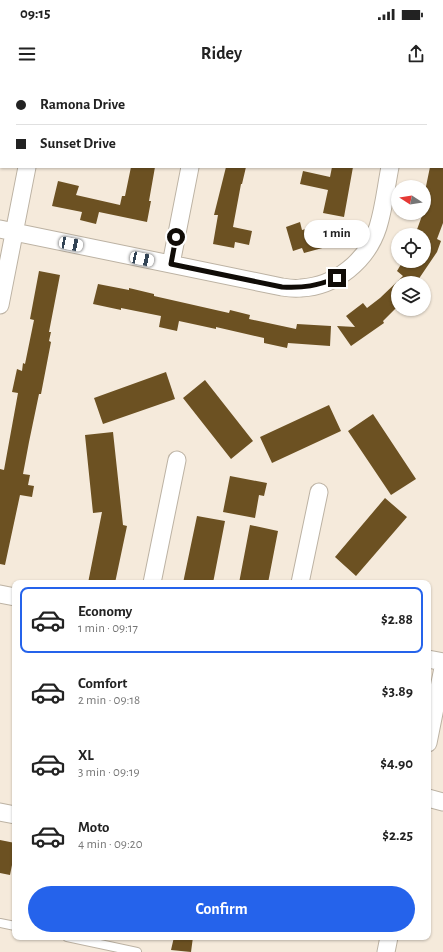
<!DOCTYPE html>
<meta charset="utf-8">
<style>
:root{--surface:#fff;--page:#f2f2f2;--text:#222;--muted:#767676;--line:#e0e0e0;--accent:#2563eb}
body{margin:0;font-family:"Alegreya Sans",sans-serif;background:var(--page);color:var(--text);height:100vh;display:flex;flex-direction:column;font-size:15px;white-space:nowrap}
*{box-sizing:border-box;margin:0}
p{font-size:13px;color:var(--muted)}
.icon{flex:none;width:22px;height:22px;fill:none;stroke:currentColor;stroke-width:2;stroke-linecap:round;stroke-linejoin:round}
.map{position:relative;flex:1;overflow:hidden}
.side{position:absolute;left:12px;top:500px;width:419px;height:360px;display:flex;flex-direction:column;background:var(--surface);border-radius:8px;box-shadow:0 1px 3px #0004}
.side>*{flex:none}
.guide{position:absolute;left:0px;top:0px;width:443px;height:88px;box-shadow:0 1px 3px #0004;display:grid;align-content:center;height:88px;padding:0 16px;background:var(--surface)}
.needle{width:26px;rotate:282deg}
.fabs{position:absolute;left:391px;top:100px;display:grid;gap:8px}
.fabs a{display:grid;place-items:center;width:40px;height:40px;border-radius:50%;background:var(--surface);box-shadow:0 1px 3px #0004;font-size:20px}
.end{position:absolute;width:18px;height:18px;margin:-9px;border:5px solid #100c07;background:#fff;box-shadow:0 0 0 2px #fff}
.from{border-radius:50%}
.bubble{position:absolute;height:28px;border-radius:14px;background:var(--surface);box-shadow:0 1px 3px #0004;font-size:13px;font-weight:700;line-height:28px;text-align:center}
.car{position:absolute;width:12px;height:24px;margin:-12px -6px;border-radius:5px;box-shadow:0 0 3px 1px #0007;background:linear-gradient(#fff 24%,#345 0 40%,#fff 0 76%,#345 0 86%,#fff 0)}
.guide b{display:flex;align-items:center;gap:14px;height:38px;font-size:15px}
.guide b+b{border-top:1px solid var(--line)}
.guide i{width:10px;height:10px;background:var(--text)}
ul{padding:7px 0 0;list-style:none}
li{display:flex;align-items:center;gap:12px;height:66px;margin:0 8px 6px;padding:0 8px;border:2px solid transparent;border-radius:8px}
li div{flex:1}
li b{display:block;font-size:15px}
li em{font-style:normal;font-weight:700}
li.current{border-color:var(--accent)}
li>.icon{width:36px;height:36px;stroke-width:1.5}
.cta{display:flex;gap:8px;margin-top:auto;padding:8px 16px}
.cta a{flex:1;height:46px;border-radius:24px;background:var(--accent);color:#fff;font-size:16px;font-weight:700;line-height:46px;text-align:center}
.status{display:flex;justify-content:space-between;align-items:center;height:28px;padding:0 20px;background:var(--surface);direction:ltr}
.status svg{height:11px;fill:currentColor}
header{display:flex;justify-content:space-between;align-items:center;height:52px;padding:0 16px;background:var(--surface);font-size:18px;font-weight:700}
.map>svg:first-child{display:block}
.building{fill:#6c5122}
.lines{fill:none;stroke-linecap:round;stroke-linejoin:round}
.service-casing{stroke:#bcb2a3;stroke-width:10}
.minor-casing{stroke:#bcb2a3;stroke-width:19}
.service{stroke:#fff;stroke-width:8}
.minor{stroke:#fff;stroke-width:17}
.route{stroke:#100c07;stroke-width:5}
</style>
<div class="status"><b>09:15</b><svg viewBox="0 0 49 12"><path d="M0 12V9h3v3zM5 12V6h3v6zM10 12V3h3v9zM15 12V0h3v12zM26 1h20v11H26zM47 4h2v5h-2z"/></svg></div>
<header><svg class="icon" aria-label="menu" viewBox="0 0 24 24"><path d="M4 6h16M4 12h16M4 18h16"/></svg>Ridey<svg class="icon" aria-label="share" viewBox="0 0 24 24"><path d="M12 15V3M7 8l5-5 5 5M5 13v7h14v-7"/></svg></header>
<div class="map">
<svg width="443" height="872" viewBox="0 0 443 872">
<rect width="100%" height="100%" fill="#f5eadb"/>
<path class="building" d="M131,87H155L149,121H151L147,142L99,132L96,144L80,140L82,132L52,126L58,101L79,106L76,115L120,125L122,116H125Z
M226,87H246L242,104H241L233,147L252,151L249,165L235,162L234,168L213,164L218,135H214Z
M332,87H353L344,137L323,133L328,110L300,104L303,91L330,97Z
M430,87H443V143L437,159L441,161L437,172L416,203H398V226L383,241L384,243L351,266L337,246L355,247L346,236L363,223L367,228L380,218L403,196L397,191L403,181H424V155H415L423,133H424V116Z
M300,142L302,150L320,145L326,167L304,173L302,168L293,171L286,147Z
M39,191L60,195L49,252H51L49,261L51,262L41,314H39L29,362L23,394L30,395L28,405L34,406L32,417L20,415L5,485L0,484V389L4,390L18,313L12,312L17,289L22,291L23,283L25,284L34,240L30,239Z
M98,204L129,210V208L154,214V216L229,233L230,230L250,235L249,239L296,249L297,244L331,246L330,266L288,263L287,268L264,263V258L216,247V249L179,241L177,251L159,247L161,236L121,228V230L93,224Z
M166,292L175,319L103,344L94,318Z
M205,300L253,361L231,379L183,318Z
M329,325L341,351L272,383L260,357Z
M373,334L416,399L391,415L348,351Z
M113,352L123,445L127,446L115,503H88L102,432L93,433L85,355Z
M230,396L267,403L264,416L259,415L255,438L223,432Z
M385,418L407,437L356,496L335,477Z
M197,436L225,441L213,503H183Z
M250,445L278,451L268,503H239Z
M0,760L15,763V770L10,795L0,793Z
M174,857H193L191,872L171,870Z"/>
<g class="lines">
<g class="service-casing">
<path id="service" d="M0,843L15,846
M67,857L137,872"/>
</g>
<g class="minor-casing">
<path id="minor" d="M4,0V1
M208,1V0
M407,1V0
M0,149L282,207C288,208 295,209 301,208C336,206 367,181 378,147C384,128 386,107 390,87
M171,184L190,87
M0,225L27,87
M152,503L177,380
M300,503L319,412
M0,514L15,517
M428,579L443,582
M428,663L443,588
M428,718L443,722
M0,732L15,735
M386,872L389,857"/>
</g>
<use href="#service" class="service"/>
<use href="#minor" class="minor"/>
</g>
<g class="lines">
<path class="route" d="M176,157L171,184L282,207C305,208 316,206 337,198"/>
</g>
</svg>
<div class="fabs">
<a><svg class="needle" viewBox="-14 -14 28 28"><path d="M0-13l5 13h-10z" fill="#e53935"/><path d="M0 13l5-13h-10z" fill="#767676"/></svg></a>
<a><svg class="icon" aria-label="locate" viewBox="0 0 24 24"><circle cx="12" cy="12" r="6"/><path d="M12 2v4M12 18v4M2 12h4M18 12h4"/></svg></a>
<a><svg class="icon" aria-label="layers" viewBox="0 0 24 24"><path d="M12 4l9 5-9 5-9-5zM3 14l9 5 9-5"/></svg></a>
</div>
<i class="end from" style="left:176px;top:157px"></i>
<i class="end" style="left:337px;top:198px"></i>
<div class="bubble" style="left:304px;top:140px;width:66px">1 min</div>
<i class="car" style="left:71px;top:164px;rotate:101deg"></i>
<i class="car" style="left:142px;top:179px;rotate:102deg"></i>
<div class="guide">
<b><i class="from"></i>Ramona Drive</b>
<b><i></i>Sunset Drive</b>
</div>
<section class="side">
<ul>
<li class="current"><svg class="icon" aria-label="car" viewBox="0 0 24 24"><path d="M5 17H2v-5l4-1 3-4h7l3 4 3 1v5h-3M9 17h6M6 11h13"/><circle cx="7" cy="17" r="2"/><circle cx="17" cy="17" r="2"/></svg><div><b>Economy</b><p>1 min · 09:17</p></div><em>$2.88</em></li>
<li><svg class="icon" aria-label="car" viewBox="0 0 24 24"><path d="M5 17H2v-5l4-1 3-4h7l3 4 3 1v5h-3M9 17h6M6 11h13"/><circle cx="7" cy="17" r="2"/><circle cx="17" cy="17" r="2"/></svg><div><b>Comfort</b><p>2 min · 09:18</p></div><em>$3.89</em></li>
<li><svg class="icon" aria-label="car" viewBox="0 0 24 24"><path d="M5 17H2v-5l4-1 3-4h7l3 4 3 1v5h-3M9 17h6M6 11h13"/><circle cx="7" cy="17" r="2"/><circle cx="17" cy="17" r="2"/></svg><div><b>XL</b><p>3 min · 09:19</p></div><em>$4.90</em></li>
<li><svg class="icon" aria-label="car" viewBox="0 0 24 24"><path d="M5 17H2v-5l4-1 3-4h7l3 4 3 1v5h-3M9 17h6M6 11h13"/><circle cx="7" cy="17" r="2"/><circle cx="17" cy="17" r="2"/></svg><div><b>Moto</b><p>4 min · 09:20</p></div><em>$2.25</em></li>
</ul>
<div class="cta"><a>Confirm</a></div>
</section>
</div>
